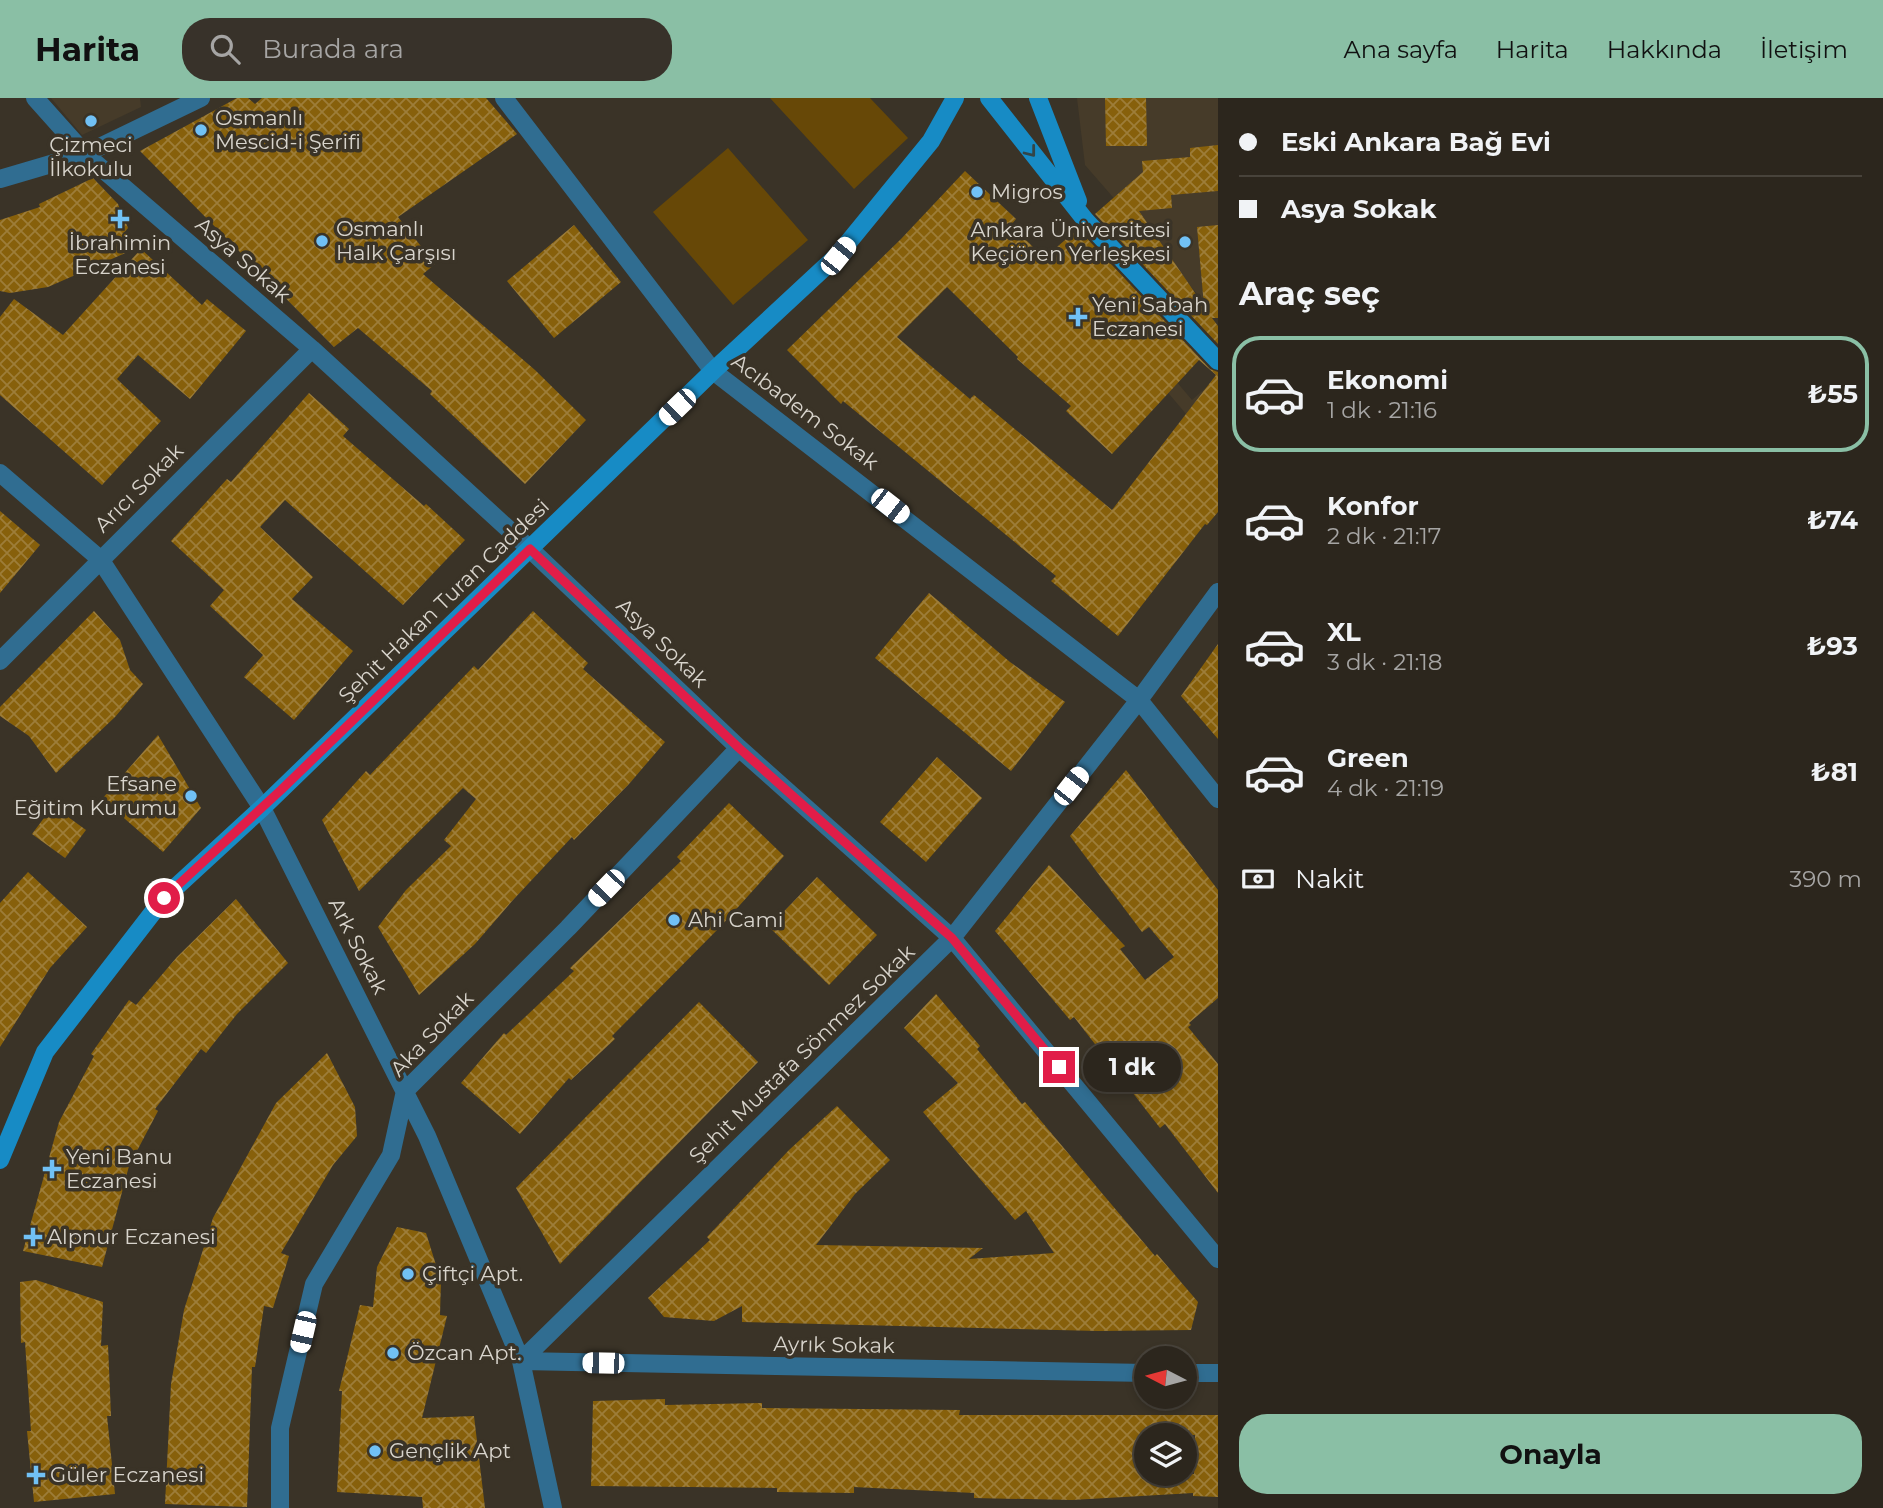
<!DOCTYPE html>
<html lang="tr">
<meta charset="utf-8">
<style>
:root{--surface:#2c261d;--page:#38322a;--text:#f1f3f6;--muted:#a6a5a4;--line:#48433b;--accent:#8abfa5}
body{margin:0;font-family:Montserrat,sans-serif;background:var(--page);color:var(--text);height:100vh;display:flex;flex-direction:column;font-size:26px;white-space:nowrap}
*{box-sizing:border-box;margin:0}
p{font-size:23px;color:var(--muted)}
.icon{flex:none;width:38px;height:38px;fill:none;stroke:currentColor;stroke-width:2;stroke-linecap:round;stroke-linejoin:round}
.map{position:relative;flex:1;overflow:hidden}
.panel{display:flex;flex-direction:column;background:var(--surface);width:665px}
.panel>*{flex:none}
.banner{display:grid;align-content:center;height:154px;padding:0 21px;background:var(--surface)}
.needle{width:46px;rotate:276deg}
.fabs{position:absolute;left:1134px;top:1248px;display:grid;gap:14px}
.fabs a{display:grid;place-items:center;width:63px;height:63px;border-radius:50%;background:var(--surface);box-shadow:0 4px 10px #0003,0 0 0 2px var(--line);font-size:35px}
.end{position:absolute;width:32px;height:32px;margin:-16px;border:9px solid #e11d48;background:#fff;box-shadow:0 0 0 4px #fff}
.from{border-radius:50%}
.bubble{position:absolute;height:49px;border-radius:24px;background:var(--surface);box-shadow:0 4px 10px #0003,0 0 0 2px var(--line);font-size:23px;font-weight:700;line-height:49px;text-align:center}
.car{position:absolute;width:21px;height:42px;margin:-21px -10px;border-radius:9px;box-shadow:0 0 5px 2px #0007;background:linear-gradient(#fff 24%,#345 0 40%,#fff 0 76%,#345 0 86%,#fff 0)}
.banner b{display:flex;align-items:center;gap:24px;height:66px;font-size:26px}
.banner b+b{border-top:2px solid var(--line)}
.banner i{width:18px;height:18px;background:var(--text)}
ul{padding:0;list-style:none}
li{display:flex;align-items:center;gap:21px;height:116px;margin:0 14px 10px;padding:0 7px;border:4px solid transparent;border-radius:28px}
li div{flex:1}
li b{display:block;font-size:26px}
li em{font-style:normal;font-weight:700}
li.active{border-color:var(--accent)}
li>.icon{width:63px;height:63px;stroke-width:1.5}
h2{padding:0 21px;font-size:32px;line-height:84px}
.pay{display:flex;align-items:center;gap:18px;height:77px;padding:0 21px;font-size:26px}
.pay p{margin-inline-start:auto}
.primary-button{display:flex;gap:14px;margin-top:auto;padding:14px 21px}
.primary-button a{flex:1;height:80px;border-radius:28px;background:var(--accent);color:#111;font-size:28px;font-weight:700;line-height:80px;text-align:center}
header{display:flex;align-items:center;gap:42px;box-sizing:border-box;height:98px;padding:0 35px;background:var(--accent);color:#111}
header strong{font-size:33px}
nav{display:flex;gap:38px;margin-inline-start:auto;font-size:24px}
.search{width:490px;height:63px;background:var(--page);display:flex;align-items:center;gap:18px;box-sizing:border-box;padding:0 24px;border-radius:28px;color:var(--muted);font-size:26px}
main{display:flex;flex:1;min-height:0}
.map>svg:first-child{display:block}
.built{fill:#463b29}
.garden{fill:#674807}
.building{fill:url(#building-cross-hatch);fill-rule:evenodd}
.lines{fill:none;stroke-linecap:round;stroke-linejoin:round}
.street{stroke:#306d91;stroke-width:18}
.secondary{stroke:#178bc5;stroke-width:18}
.oneway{stroke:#334547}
.route{stroke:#e11d48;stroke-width:9}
.poi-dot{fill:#71c1f5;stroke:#3a3327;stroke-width:2.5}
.labels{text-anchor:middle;stroke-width:7;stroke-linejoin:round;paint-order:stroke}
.poi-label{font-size:21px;fill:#d8d4cc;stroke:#3a3327;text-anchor:start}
.street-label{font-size:21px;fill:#d8d4cc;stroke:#3a3327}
</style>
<header>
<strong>Harita</strong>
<div class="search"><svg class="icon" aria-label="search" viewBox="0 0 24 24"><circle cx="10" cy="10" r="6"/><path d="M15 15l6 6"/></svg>Burada ara</div>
<nav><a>Ana sayfa</a><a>Harita</a><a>Hakkında</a><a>İletişim</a></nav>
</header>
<main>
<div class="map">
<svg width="1218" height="1410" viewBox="0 0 1218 1410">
<defs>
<pattern id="building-cross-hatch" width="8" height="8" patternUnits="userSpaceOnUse" patternTransform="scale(1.75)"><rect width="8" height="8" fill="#87600b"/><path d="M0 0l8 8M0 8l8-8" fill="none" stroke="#9d7d39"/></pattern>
</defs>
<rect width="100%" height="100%" fill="#3a3327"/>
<path class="built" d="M51,0H140L141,9L82,37Z
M1077,0H1218V220L1085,67Z
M1164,269L1192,302L1218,279V354L1154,278Z"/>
<path class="garden" d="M770,0H870L908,40L854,91Z
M728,50L808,142L733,207L653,114Z"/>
<path class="building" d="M237,0H248L255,6L262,0H486L517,36L398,119L435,166L423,176L535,272L586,322L525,386L430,296L432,293L358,230L334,249L140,53Z
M1105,0H1146L1147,48H1106Z
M1218,47V93L1171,97L1172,110L1139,113L1204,208L1197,129L1218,127V220H1212L1218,228V246L1095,116L1143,74L1142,63L1190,59V50Z
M965,73L1016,121L1011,127L1044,160L1078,131L1210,271L1218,274V414L1207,427L1205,426L1118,538L1051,483L1056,478L843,303L841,306L787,252L901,141ZM947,189L1018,259L1017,261L1071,308L1066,313L1112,356L1199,262L1216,277L1112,412L974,297L970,301L897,239Z
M93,80L118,106L128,130L124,135L139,149L48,189L10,195L0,193V122L40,109L39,106Z
M574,127L621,184L554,240L507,183Z
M141,151L202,207L207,201L246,233L190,301L138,257L117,281L161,323L102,387L0,297V219L14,201L63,237Z
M309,295L349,331L343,338L424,408L426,406L465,442L403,507L285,402L260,429L313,479L292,501L353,553L294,622L244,579L263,557L210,508L224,492L171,443L227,381L231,384Z
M0,413L40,447L0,495Z
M929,495L1010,564L1065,604L1011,673L875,560Z
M94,513L120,542L130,572L143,586L115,619L56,675L29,638L0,618V609Z
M533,513L588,565L583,571L665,644L629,686L574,742L572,739L513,802L475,846L419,897L378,829L406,792L451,748L444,742L476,701L463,690L359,793L322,722L366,673L370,677L474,568L478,572Z
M1218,546V641L1181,598Z
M158,637L201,710L163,754L102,701Z
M937,659L982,700L926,764L880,724Z
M1126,672L1218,792V900L1189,925L1191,927L1188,929L1218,966V1095L1165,1026L1160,1030L1074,919L1070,922L995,833L1049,767L1125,848L1120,851L1145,882L1174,859L1149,829L1142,834L1070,738Z
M729,705L784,758L721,828L612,938L615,941L571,982L569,980L520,1036L461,985L504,935L506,937L574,873L570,870L681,763L677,759Z
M53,708L86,732L65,760L32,736Z
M28,774L87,829L50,870L0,949V805Z
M817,779L877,837L829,887L769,829Z
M236,801L288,865L237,916L206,955L201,951L155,1011L158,1013L129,1068L102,1169L23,1153L59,1024L94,958L91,956L129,902L136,907L177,859Z
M936,896L980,948L977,951L1022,1006L1025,1004L1155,1158L1157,1156L1198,1204L1191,1232L1098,1233L742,1224V1208L714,1223L664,1219L648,1200L710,1142L707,1139L789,1052L837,1008L890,1062L855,1096L816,1147L983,1150L969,1161L1054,1155L1026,1113L1015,1122L923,1014L958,985L904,930Z
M699,904L758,964L560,1166L516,1090Z
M327,955L355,1009L357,1038L333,1067L281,1155L289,1158L273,1210L264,1208L255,1269H252L247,1409L165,1406L171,1286L184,1212L213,1120L276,1005Z
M397,1129L426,1135L441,1183L440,1217L447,1218L422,1320L474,1318L485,1410H423L422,1399L337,1394L342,1293H339L360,1207L373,1209L377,1169Z
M36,1182L103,1204L101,1248L108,1247L111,1318H107L115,1396L34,1404L27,1333H31L25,1244L21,1245L20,1184Z
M665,1301V1307L762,1305V1310L960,1312L959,1317H1218V1399L1193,1398V1395L1072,1402L974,1400V1395L854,1389V1395L777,1394V1390L591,1388L593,1303ZM1146,1337H1195L1194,1376H1146Z"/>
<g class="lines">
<path class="street" d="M35,0L85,56L312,251L530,451L739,650L952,840L1218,1161
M504,0L713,273L1139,602L1218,701
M0,81L85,56L201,0
M0,375L100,461L262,710L427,1038L521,1263L553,1410
M0,563L312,251
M521,1263L952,840L1139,602L1218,494
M521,1263L1146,1275
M1185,1275H1218
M280,1410V1330L314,1186L391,1057L405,993L568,830L739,650"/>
<path class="secondary" d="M989,0L1086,123L1218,263
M1038,0L1078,103
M0,1062L45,954L164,800L262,710L713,273L838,157L931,43L955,0"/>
</g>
<defs><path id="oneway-chevron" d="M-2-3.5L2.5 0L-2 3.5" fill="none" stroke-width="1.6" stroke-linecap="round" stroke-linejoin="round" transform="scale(1.75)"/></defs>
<use class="oneway" href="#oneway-chevron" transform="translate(1031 54) rotate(52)"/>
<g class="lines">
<path class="route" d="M164,800L281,692L530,451L739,650L952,840L1059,969"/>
</g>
<g class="poi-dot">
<circle cx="91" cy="23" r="7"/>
<circle cx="201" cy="32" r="7"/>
<circle cx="977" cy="94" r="7"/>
<path d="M116.5 110.5h7v7h7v7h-7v7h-7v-7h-7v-7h7z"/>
<circle cx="322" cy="143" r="7"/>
<circle cx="1185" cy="144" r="7"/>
<path d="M1074.5 208.5h7v7h7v7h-7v7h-7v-7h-7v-7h7z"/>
<circle cx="191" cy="698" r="7"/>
<circle cx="674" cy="822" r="7"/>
<path d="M48.5 1060.5h7v7h7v7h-7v7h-7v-7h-7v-7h7z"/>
<path d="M29.5 1128.5h7v7h7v7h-7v7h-7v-7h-7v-7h7z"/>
<circle cx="408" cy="1176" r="7"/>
<circle cx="393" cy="1255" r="7"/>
<circle cx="375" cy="1353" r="7"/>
<path d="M32.5 1366.5h7v7h7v7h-7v7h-7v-7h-7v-7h7z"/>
</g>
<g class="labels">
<g class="poi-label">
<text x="215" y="27">Osmanlı<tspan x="215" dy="24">Mescid-i Şerifi</tspan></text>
<text x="91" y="54" text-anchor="middle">Çizmeci<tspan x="91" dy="24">İlkokulu</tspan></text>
<text x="991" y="101">Migros</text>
<text x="336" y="138">Osmanlı<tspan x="336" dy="24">Halk Çarşısı</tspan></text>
<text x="1171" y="139" text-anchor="end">Ankara Üniversitesi<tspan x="1171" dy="24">Keçiören Yerleşkesi</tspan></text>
<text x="120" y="152" text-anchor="middle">İbrahimin<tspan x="120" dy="24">Eczanesi</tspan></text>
<text x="1092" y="214">Yeni Sabah<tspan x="1092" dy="24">Eczanesi</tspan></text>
<text x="177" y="693" text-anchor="end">Efsane<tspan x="177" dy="24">Eğitim Kurumu</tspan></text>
<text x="688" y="829">Ahi Cami</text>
<text x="66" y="1066">Yeni Banu<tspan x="66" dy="24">Eczanesi</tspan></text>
<text x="47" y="1146">Alpnur Eczanesi</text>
<text x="422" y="1183">Çiftçi Apt.</text>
<text x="407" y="1262">Özcan Apt.</text>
<text x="389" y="1360">Gençlik Apt</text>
<text x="50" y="1384">Güler Eczanesi</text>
</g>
<g class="street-label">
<text transform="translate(243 162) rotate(41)" y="7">Asya Sokak</text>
<text transform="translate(805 314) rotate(37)" y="7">Acıbadem Sokak</text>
<text transform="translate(139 390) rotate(-45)" y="7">Arıcı Sokak</text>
<text transform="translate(444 503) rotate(-44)" y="7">Şehit Hakan Turan Caddesi</text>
<text transform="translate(662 545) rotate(44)" y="7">Asya Sokak</text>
<text transform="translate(358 848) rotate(63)" y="7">Ark Sokak</text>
<text transform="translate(432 936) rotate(-46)" y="7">Aka Sokak</text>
<text transform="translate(802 956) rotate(-44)" y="7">Şehit Mustafa Sönmez Sokak</text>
<text transform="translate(834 1247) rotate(1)" y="7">Ayrık Sokak</text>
</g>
</g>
</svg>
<div class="fabs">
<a><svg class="needle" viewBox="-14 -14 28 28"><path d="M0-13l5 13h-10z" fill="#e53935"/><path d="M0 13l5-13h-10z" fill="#a6a5a4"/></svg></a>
<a><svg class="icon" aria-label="layers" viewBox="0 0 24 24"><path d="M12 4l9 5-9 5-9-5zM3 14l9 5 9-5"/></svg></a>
</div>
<i class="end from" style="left:164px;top:800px"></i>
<i class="end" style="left:1059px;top:969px"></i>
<div class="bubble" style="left:1083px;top:945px;width:98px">1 dk</div>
<i class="car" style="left:838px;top:158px;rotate:39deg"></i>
<i class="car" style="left:677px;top:309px;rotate:226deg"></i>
<i class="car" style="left:890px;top:408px;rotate:128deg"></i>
<i class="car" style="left:1071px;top:688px;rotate:38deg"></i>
<i class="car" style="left:606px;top:790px;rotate:224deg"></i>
<i class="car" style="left:303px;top:1234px;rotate:193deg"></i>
<i class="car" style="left:603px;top:1265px;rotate:271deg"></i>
</div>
<section class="panel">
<div class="banner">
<b><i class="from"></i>Eski Ankara Bağ Evi</b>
<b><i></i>Asya Sokak</b>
</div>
<h2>Araç seç</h2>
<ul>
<li class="active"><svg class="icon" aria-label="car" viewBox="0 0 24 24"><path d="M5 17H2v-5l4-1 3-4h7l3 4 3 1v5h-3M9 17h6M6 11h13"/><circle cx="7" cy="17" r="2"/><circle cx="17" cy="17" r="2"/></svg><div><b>Ekonomi</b><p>1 dk · 21:16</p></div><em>₺55</em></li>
<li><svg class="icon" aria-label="car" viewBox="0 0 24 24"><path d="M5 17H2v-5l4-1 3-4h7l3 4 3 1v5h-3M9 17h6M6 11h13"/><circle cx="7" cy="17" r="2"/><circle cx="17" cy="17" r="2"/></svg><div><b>Konfor</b><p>2 dk · 21:17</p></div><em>₺74</em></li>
<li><svg class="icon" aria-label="car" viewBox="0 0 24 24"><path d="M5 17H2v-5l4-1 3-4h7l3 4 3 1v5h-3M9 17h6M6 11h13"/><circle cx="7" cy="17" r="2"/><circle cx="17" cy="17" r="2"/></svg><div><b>XL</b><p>3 dk · 21:18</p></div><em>₺93</em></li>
<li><svg class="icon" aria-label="car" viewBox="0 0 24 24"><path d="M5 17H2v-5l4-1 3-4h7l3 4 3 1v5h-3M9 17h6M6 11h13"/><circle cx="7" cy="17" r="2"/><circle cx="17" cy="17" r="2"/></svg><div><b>Green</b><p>4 dk · 21:19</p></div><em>₺81</em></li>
</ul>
<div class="pay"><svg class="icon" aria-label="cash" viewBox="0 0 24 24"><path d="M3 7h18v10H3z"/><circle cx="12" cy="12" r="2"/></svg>Nakit<p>390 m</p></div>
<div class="primary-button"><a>Onayla</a></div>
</section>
</main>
